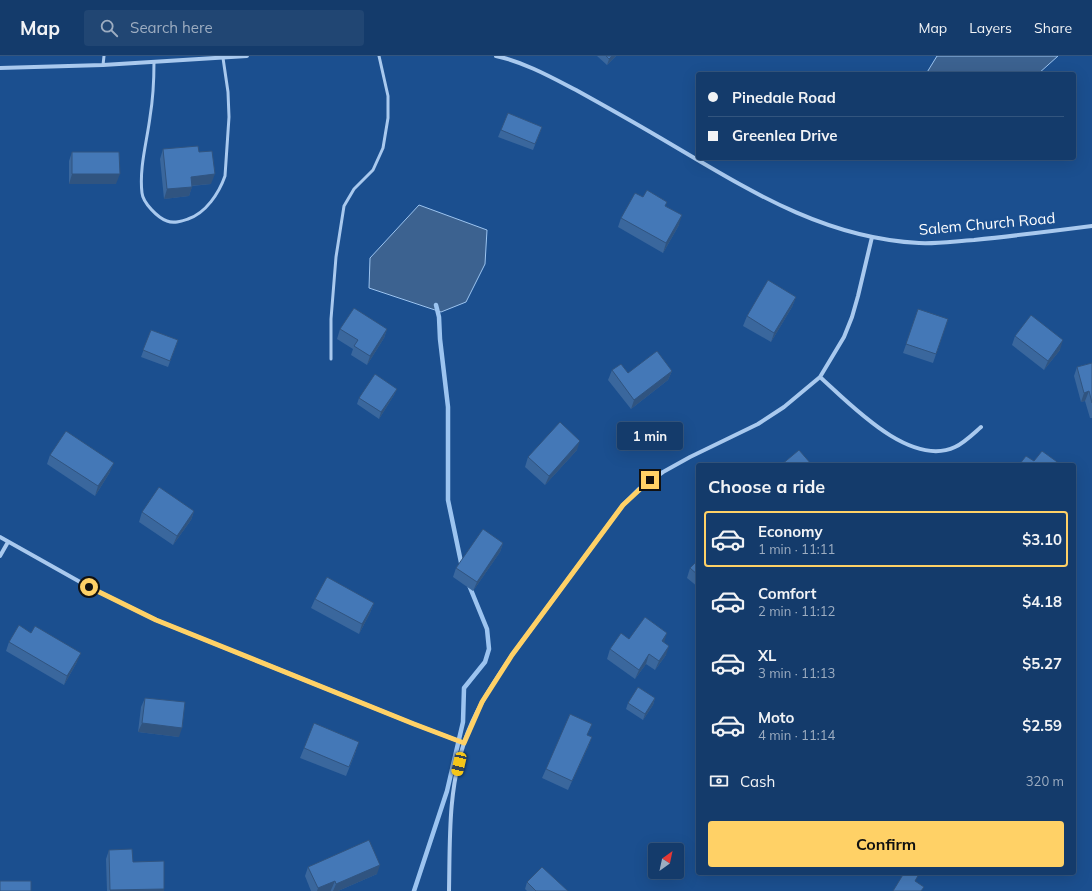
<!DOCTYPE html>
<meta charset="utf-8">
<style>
:root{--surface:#143b6b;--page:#214673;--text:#f1f3f6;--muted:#9dadc1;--line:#33557e;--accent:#ffd166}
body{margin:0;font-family:Mulish,sans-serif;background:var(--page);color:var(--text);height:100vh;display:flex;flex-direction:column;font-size:15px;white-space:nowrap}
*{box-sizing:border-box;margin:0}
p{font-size:13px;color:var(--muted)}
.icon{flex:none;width:22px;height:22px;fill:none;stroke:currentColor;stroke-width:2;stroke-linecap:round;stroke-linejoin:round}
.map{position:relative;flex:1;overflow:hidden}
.drawer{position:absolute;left:696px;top:407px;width:380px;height:412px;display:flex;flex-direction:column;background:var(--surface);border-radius:4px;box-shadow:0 4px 16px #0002,0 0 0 1px var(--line)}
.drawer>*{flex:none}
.guide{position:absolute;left:696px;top:16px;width:380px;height:88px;border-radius:4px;box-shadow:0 4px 16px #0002,0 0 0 1px var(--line);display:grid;align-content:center;height:88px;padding:0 12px;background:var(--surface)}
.needle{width:26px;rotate:33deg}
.controls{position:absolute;left:648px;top:787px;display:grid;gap:8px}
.controls a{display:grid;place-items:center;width:36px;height:36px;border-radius:4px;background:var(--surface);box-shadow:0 4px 16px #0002,0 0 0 1px var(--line);font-size:20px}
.end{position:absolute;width:18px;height:18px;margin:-9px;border:5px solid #ffd166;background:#111;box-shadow:0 0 0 2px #111}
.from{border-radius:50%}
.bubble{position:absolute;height:28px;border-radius:4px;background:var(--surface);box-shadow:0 4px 16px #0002,0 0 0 1px var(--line);font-size:13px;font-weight:700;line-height:28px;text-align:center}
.car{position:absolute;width:12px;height:24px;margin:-12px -6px;border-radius:5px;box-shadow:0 0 3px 1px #0007;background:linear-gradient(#f5c518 24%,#345 0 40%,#f5c518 0 76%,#345 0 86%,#f5c518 0)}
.guide b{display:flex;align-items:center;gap:14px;height:38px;font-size:15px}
.guide b+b{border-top:1px solid var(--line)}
.guide i{width:10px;height:10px;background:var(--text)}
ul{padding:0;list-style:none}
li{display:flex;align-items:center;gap:12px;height:56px;margin:0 8px 6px;padding:0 4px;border:2px solid transparent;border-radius:4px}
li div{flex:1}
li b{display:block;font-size:15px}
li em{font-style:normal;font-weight:700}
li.selected{border-color:var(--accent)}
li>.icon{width:36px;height:36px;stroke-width:1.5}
h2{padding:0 12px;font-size:18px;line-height:48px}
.pay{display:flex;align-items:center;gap:10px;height:44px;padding:0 12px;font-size:15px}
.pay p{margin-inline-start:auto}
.cta{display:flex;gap:8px;margin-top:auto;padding:8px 12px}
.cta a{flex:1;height:46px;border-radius:4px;background:var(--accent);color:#111;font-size:16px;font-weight:700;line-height:46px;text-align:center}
header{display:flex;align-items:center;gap:24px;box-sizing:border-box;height:56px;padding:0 20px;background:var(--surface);border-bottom:1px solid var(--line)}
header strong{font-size:19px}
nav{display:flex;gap:22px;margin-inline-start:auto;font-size:14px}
.search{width:280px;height:36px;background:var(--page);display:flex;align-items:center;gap:10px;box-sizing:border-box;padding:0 14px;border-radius:4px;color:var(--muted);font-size:15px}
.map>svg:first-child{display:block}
.water{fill:#3c6290;stroke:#9cc4f0}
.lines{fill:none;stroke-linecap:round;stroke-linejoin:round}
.stream{stroke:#9cc4f0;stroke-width:4.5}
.lane{stroke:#a9c9ee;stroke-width:3}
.street{stroke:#a9c9ee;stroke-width:4}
.wall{fill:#3a679d}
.shaded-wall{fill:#305480}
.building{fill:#4478b7;stroke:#305480}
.route{stroke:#ffd166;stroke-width:5}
.labels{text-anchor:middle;stroke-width:4;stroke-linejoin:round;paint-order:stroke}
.street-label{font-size:15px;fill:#fff;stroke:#1b4f8f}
</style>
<header>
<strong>Map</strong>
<div class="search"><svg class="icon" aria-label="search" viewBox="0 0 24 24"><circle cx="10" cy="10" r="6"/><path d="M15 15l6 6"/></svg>Search here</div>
<nav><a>Map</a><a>Layers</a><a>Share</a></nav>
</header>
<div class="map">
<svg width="1092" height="835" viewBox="0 0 1092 835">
<rect width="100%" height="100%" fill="#1b4f8f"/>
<path class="water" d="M937,0H1058L1038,18H926Z
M419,149L487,174L485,208L466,246L441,256L369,232L370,202Z"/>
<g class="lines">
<path class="stream" d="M436,249L439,261L440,283L448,351V444L462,511
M414,835L447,735L463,666L464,632L485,606L489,593L487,573L469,529"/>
<path class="lane" d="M154,6C154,24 153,43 150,61C147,85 139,112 142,137C143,147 158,162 167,165C174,168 182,165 188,163C206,157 219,137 225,120L229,61L228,36L223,2
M103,9L104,0
M331,303V263L336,201L344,150L354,133L373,114L383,92L388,62V40L379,0"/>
<path class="street" d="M496,0C524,6 551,21 576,34C603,49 630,64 657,80C741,129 819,182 919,187C937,188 956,185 974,184C1013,180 1053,175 1092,170
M0,12L103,9L247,0
M820,321C850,348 910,412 955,391C964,387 973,378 981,371
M0,481L89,531L156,564L414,668L464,687
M0,500L8,486
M449,835C450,785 448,735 464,687C474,655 494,626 512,599L623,449L639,433L663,416L690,401L758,368L784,351L820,321L844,281L852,261L858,240L872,181"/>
</g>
<path class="wall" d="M597,0H616L607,9Z
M508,57L542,71L533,94L498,81Z
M163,93L199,96L211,128L192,130L189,140L164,143L160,103Z
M72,96L116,128H69V105Z
M643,141L666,150L679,169L663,197L618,171L621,162Z
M796,241L792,251L771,286L743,270L747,260Z
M915,263H948L933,307L903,297Z
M340,273H387L384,282L367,309L351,299L353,293L337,283Z
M151,274L178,284L168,311L141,301Z
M1015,280L1060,294L1044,314L1012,289Z
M1092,307V362H1090L1085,345L1081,346L1074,320L1077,311Z
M612,314L628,317L672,315L668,324L631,353L608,324Z
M397,333L394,339L379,363L357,348L359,342Z
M577,394L545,429L525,411L528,401Z
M50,399L110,416L95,440L47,408Z
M194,455L191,464L173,489L139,466L142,456Z
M503,487L500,496L473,535L453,521L456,512Z
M698,504V531L687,522L690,512Z
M315,543L374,547L370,557L359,578L311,552Z
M629,583L664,586L666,599L655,614L646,608L635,623L607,603L610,593Z
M9,586L77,606L64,629L6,595Z
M145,642L179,681L138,676L141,651Z
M655,642L653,649L643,664L626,653L628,647Z
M588,680L592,681L588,691L568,734L542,722L546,713Z
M304,692L356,695L346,720L300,702Z
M109,794L133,806L164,833V835H107L106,803Z
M308,811L377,818L338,835H331V834L330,835H311L305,820Z
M527,826L568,835H527L525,833Z"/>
<path class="shaded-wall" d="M612,0H616L607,9L609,3Z
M72,118H120L116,128H69Z
M215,118L211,128L188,130L191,121Z
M192,131L189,140L164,143L167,133Z
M682,159L679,169L663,197L666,187Z
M796,241L792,251L771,286L774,277Z
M387,273L384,282L367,309L370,300Z
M1063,284L1060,294L1044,314L1048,305Z
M672,315L668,324L631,353L634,344Z
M397,333L394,339L379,363L381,356Z
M1089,335L1085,345L1081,346L1084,337Z
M580,385L577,394L545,429L549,420Z
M114,407L110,416L95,440L98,430Z
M194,455L191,464L173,489L177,480Z
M503,487L500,496L473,535L477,526Z
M374,547L370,557L359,578L362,568Z
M667,577L664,587L662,585Z
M669,590L666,599L655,614L659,605Z
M81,597L77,606L64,629L67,620Z
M649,598L646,608L635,623L639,614Z
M655,642L653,649L643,664L645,658Z
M142,667L182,672L179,681L138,676Z
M592,681L588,691L568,734L572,725Z
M380,809L377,818L338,835H333L336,828Z
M335,825L331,834L330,835H317L318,832Z
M164,833V835H110V834Z"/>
<path class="building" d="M606,0H612L609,3Z
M508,57L542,71L535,88L501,74Z
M198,90L199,96L212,95L215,118L191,121L192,131L167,133L163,93Z
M72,96H119L120,118H72Z
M647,134L667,146L665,150L682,159L666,187L621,162L635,137L643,141Z
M768,224L796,241L774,277L747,260Z
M354,252L387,273L370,300L354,290L358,284L340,273Z
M918,253L948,263L936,298L906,288Z
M1031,259L1063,284L1048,305L1015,280Z
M151,274L178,284L170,305L143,294Z
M657,295L672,315L634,344L612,314L621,308L628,317Z
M1092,307V347L1089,335L1084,337L1077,311Z
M375,318L397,333L381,356L359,342Z
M560,366L580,385L549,420L528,401Z
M66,375L114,407L98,430L50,399Z
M799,394L812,409H781Z
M1042,395L1060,408V409H1019L1026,400L1034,405Z
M159,431L194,455L177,480L142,456Z
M483,473L503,487L477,526L456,512Z
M698,504V519L690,512Z
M327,521L374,547L362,568L315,543Z
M645,561L667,577L662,585L669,590L659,605L649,598L639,614L610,593L621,577L629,583Z
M19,569L31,577L35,570L81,597L67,620L9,586Z
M638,631L655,642L645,658L628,647Z
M145,642L185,646L182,672L142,667Z
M570,658L592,668L587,679L592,681L572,725L546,713Z
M314,667L359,686L349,711L304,692Z
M369,784L380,809L336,828L335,825L318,832L308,811Z
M132,793L133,806L164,805V833L110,834L109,794Z
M542,811L568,835H536L527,826Z
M904,817H917L919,818L915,825L924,831L921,835H893Z
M0,825H31V835H0Z"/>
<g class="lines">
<path class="route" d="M89,531L156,564L414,668L464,687L482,646L512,599L623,449L650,424"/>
</g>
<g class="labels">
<g class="street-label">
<text transform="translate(987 168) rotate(-5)" y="5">Salem Church Road</text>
</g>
</g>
</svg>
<div class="controls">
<a><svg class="needle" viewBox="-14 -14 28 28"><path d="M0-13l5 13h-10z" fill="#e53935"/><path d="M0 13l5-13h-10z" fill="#9dadc1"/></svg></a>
</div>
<i class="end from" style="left:89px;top:531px"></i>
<i class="end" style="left:650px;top:424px"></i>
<div class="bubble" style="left:617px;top:366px;width:66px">1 min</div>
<i class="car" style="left:459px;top:708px;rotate:193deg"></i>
<div class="guide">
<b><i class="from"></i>Pinedale Road</b>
<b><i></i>Greenlea Drive</b>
</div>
<section class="drawer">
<h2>Choose a ride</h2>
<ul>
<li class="selected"><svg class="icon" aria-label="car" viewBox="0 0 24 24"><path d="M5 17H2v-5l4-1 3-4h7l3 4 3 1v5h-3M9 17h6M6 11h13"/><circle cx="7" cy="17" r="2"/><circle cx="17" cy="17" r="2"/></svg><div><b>Economy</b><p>1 min · 11:11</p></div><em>$3.10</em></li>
<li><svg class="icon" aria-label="car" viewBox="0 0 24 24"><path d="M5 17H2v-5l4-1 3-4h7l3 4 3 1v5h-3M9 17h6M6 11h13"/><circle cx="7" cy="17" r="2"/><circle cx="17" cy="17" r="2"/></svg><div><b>Comfort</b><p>2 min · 11:12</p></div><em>$4.18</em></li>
<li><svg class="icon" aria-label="car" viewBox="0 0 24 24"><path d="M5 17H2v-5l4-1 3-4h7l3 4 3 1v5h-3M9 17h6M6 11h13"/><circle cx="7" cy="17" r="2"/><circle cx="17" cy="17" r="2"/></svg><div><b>XL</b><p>3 min · 11:13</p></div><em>$5.27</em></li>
<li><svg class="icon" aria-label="car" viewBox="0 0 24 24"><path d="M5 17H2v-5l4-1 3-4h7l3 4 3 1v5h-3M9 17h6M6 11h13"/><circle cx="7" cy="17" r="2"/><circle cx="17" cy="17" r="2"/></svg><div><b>Moto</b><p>4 min · 11:14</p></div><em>$2.59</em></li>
</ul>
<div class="pay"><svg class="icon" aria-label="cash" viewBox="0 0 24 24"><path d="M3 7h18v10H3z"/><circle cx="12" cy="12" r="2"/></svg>Cash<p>320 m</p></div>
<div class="cta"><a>Confirm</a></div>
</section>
</div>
